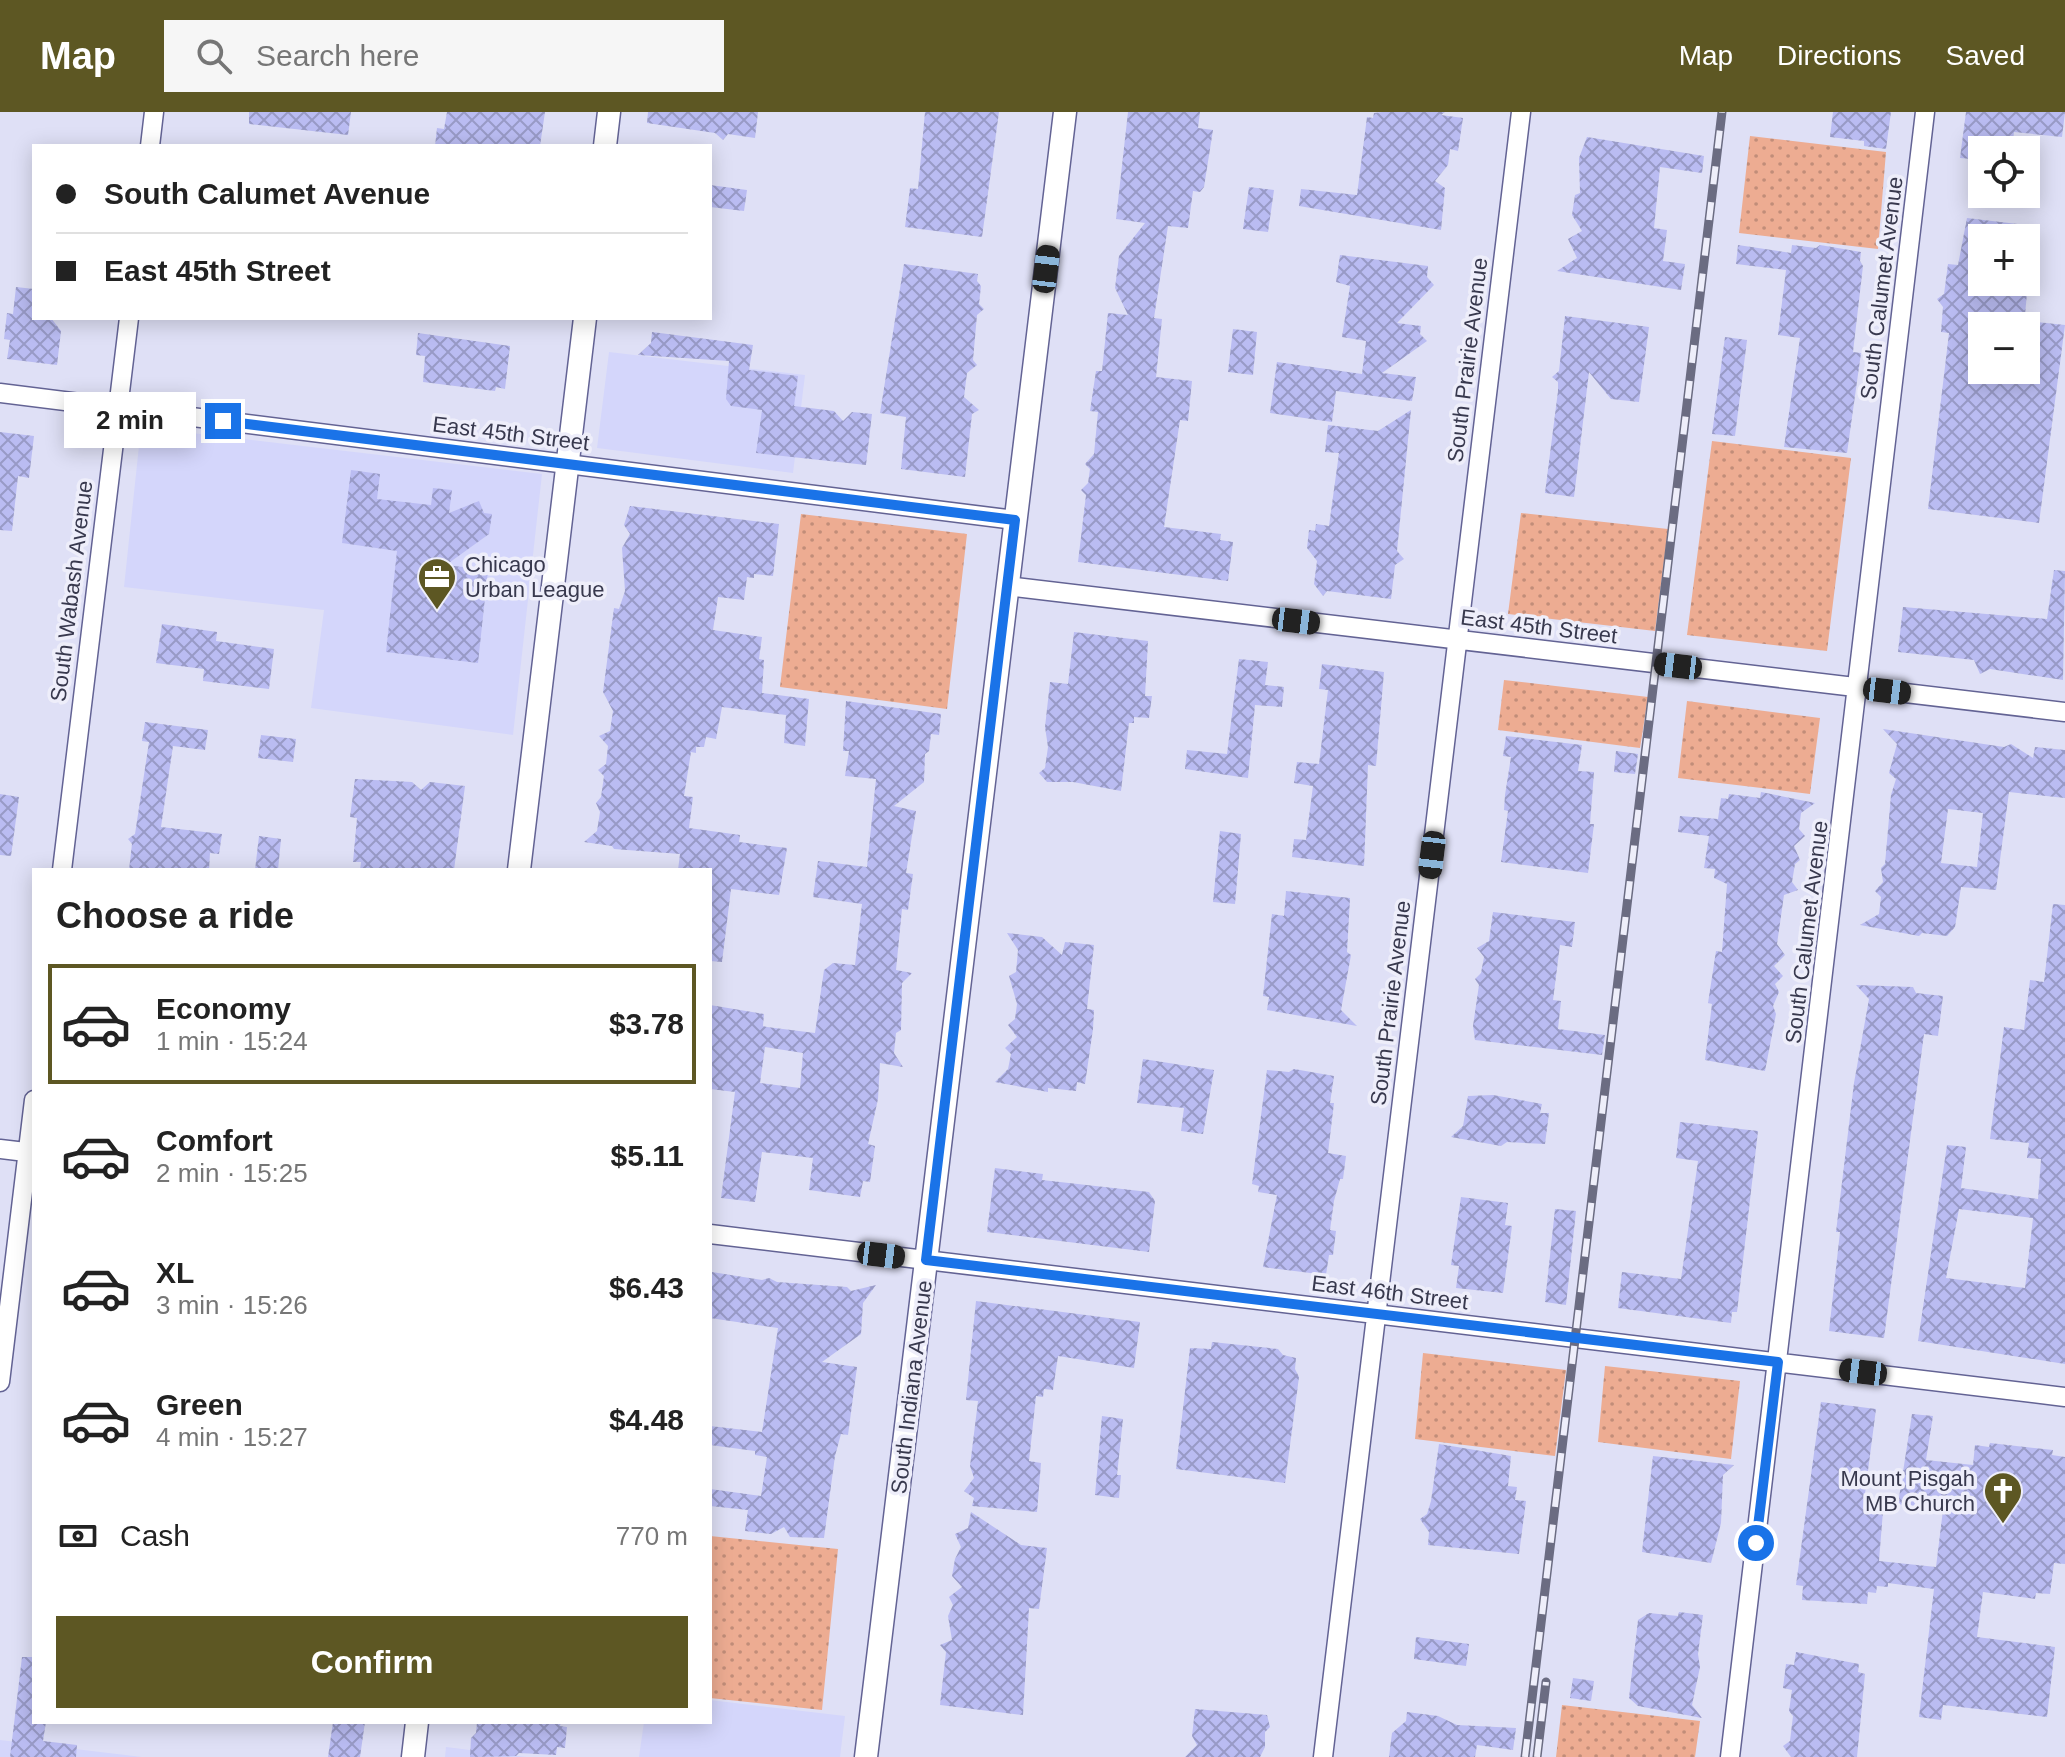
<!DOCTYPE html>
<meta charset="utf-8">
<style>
:root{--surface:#fff;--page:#f6f6f6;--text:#222;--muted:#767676;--line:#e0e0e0;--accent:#5d5723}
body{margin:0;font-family:Arial,sans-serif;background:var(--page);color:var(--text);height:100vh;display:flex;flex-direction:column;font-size:30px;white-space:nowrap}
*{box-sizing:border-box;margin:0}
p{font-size:26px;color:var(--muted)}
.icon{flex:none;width:44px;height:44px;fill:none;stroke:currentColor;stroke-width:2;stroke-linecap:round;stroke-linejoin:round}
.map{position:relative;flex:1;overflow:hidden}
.details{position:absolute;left:32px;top:756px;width:680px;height:856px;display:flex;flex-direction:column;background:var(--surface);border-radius:0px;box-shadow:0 4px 20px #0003}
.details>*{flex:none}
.top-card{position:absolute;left:32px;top:32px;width:680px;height:176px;border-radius:0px;box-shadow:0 4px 20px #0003;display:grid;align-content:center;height:176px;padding:0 24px;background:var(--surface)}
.fabs{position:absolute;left:1968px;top:24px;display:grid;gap:16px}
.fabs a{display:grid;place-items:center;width:72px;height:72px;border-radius:0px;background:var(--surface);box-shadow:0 4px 20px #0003;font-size:40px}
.end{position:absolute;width:36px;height:36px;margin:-18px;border:10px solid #1a73e8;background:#fff;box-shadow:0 0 0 4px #fff}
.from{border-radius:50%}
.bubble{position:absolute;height:56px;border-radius:0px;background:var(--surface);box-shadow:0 4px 20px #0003;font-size:26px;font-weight:700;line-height:56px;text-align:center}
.car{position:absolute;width:24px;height:48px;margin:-24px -12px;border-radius:10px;box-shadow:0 0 6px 2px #0007;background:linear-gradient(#222 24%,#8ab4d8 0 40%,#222 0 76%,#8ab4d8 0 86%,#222 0)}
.top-card b{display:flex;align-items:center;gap:28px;height:76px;font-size:30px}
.top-card b+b{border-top:2px solid var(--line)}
.top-card i{width:20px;height:20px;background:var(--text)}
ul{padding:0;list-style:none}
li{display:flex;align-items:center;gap:24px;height:120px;margin:0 16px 12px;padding:0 8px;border:4px solid transparent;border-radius:0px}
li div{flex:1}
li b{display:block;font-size:30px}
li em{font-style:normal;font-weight:700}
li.current{border-color:var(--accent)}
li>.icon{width:72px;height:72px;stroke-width:1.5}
h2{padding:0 24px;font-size:36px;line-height:96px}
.pay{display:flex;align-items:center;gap:20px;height:88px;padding:0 24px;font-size:30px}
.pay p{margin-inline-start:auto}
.action{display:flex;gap:16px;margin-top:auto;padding:16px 24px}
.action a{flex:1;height:92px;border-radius:0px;background:var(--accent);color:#fff;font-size:32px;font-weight:700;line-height:92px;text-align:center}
header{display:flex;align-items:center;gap:48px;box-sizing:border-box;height:112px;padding:0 40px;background:var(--accent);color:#fff}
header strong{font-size:38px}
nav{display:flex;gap:44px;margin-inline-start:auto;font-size:28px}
.search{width:560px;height:72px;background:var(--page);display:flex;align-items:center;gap:20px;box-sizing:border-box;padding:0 28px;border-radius:0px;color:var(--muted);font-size:30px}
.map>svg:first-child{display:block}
.built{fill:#d4d6fb}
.grass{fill:url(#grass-dots)}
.building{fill:url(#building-cross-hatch);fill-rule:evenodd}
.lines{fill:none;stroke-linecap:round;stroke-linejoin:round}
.minor-casing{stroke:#636394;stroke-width:21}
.tertiary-casing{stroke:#636394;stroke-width:25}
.minor{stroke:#fff;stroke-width:18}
.tertiary{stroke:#fff;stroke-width:22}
.rail-casing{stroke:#6b6c82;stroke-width:9}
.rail{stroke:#eeeefa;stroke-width:6;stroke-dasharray:18;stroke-linecap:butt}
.route{stroke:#1a73e8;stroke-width:10}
.labels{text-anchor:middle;stroke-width:7;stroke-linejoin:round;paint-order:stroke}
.street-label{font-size:22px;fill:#38394e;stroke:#eeeefa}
.poi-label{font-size:22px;fill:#38394e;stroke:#eeeefa;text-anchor:start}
</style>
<header>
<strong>Map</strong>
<div class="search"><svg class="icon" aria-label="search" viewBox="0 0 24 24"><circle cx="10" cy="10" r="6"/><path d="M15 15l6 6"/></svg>Search here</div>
<nav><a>Map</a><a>Directions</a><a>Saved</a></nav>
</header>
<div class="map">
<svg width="2065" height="1645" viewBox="0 0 2065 1645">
<defs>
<pattern id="grass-dots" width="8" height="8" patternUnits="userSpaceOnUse" patternTransform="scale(2)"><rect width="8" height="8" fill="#edac92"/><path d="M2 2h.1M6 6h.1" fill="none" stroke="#c18d79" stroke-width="1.8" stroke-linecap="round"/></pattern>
<pattern id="building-cross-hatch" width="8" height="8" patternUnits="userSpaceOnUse" patternTransform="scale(2)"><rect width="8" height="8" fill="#babcf2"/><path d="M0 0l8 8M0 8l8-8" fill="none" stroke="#989ac6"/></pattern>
</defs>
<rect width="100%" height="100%" fill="#dfe0f6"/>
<path class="built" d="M609,240L805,263L793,361L597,336Z
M141,315L542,362L513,623L311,596L324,498L124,475Z
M710,1588L845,1604L840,1645H639L644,1610H710Z
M0,1628L142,1645H0Z
M446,1635L526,1645H445Z"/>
<path class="grass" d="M1750,24L1886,40L1878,137L1739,121Z
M1712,329L1851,346L1827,539L1687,523Z
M1521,401L1668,417L1655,519L1508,502Z
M801,402L967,422L947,597L780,575Z
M1504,568L1648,585L1640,636L1498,618Z
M1687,589L1820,606L1810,682L1678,666Z
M1423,1241L1566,1258L1555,1344L1415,1327Z
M1605,1254L1740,1269L1731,1347L1598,1330Z
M710,1424L838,1437L822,1598L710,1586Z
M1562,1593L1700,1609L1695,1645H1556Z"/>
<path class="building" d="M249,0H351L348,23L249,12Z
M447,0H545L540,34H435L437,16L444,17Z
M648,0H758L755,26L728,22L723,28L715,21L647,11Z
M925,0H999L982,125L905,115L910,76L918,77Z
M1128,0H1200L1198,16L1213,18L1204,75L1200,80L1193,79L1188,116L1168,114L1154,206L1162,207L1156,265L1192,269L1188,309L1180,308L1164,415L1221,422L1220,428L1233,430L1228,469L1078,450L1086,383L1081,378L1088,371L1090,357L1085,352L1094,342L1098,300L1090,299L1096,259H1102L1108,201L1128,203L1115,176L1119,144L1145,111L1116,107Z
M1445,0L1441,3L1463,6L1458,39L1450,37L1448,53L1435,69L1445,76L1441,118L1299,94L1301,77L1357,83L1367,5L1373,6L1374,1L1382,0Z
M1833,0H1891L1886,37L1864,34V29L1830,25Z
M1966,0H2065L2062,25L2014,20L2012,38H1982V48L1960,46Z
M1587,25L1704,44L1702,61L1660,55L1654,116L1667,118L1663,149L1685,152L1681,178L1557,159L1577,146L1568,127L1582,119L1572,103L1575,83L1580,81L1579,46Z
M710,73L747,78L744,99L710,95Z
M1249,75L1274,78L1268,120L1243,117Z
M1967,106L2035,114L2034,126H1982V170H2028L2024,214H1982V258L2026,263V209L2065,213L2039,411L1928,397L1949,221L1941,220L1943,195L1937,187L1944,182L1948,152L1958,153Z
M1738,133L1791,141L1792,133L1816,136L1820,133L1861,140L1860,149L1863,154L1853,240L1861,241L1847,341L1784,335L1800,226L1778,223L1786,158L1736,152Z
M1340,143L1428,154L1427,165L1434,173L1397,211L1421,214L1420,222L1427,229L1382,261L1416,265L1412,289L1336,279L1332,310L1270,301L1277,250L1362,262L1366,229L1342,225L1350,174L1336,170Z
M904,152L978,162L977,169L981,174L979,192L984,197L977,203L973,248L977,253L967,261L964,285L979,298L972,302L965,365L901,357L906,305L880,301Z
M16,175L34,177V206H51L61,219L57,253L7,247L10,228L4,227L7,201L13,202Z
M1565,204L1649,215L1639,290L1611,287L1589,260L1574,385L1545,381L1558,279V270L1552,265L1559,259Z
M1233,217L1257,220L1253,263L1228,260Z
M652,220L753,233L749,258L798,264L794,294L834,299L843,309L852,300L872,302L866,353L756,341L762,298L731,294L726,287L729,249L638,243L651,231Z
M418,221L510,234L505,277L496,275L495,279L423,270L425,244L416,243Z
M1725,225L1747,228L1735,324L1712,322Z
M1411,298L1397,439L1404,447L1395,453L1391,487L1327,479L1323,484L1314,472L1317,449L1307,436L1309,418L1315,419L1316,412L1329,414L1339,341L1325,340L1328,313L1378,319Z
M0,320L34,324L29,366L18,364L12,419L0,418Z
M351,358L380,362L377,387L431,393L433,376L452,378L449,401L479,389L484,401L492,402L489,422L446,453L488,458L478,551L386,540L397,439L342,431Z
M630,394L779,412L773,464L754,462V466L747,465L744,488L718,485L713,518L762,525L759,547L764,548L762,581L809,587L805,634L784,631L786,603L722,595L716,627L706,625L704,635H696V641L691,640L684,684L693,685L689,716L740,723L739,730L787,736L779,783L731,777L722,850L710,849V758H678L680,742L614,737L612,734L584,730L597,719L600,700L596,691L601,685L604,664L598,658L606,652L608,634L599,624L610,619L613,599L603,580L614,496L619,497L625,479L622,436L630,422L624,413Z
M2054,458L2065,459L2063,568L1990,557L1980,562L1974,548L1898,540L1903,495L2047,507Z
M162,512L217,520L216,529L274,537L269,577L203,569L204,557L156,551Z
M1074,520L1148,529L1145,584H1152L1149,606L1134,605V611H1129L1121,679L1073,670H1047L1039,661L1045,656L1048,635L1045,615L1050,570L1068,572Z
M1239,547L1268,550L1265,573L1284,575L1282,595L1255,593L1248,666L1185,657L1187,638L1227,642Z
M1322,552L1384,560L1376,654L1368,653L1364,754L1292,745L1294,727L1306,728L1313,674L1294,671L1297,650L1319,652L1328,578L1319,577Z
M846,589L941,602L939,623L931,622L929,639L925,642L924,670L894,694L916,699L906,761L913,762L908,798L902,797L896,858L912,861L902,871L901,918L896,921L894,941L903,955L880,951L878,987L868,1032L875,1034L870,1070L863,1069L860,1085L809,1078L813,1046L762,1040L755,1090L721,1086L735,980L710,977V893L764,902L763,914L767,915L815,921L824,858L833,851L855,853L862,792L813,785L818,749L867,755L876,667L845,664L849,639H843ZM765,935L803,941L800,976L760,971Z
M145,610L208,618L205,638L173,634L161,715L222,722L219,742L210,741L209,758H129L132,732L128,727L135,722L149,630L142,629Z
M1883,617L2004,635L2011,632L2033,646L2035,635L2065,638V686L2009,680L1996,778L1961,775L1955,815L1947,824L1922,821L1919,824L1860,813L1879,802L1881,785L1875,779L1883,770L1881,756L1885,752L1891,683L1896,667L1889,661L1897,632ZM1948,697L1983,701L1977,755L1941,751Z
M261,623L296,627L293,650L258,646Z
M1506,624L1582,633L1578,659L1594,660L1590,712H1594L1588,761L1501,750L1508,699L1504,698L1505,683L1511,645L1503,644Z
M1616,639L1638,642L1635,662L1614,660Z
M355,667L412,670L421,678L430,670L465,674L454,758H360L361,750H353L357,706L350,705Z
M1761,680L1815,691L1801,701L1799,717L1805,724L1794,734L1800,748L1795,752L1792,770L1798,778L1784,783L1777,832L1785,843L1774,854L1783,864L1775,872L1779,880L1773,894L1776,902L1765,959L1705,948L1712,892L1708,891L1716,839L1722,840L1727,772L1714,766L1715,757L1704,756L1709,724L1678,720L1680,704L1718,707L1721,686L1728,687L1729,682L1760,686Z
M0,682L19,685L11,744L0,743Z
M1220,719L1241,722L1235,792L1213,790Z
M259,724L281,727L278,758H255Z
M1286,779L1350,786L1347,840L1351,843L1341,898L1357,914L1267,898L1269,885L1263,884L1272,802L1284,804Z
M2053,792L2065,793V1252L1918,1229L1947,1033L1966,1035L1961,1076L2038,1087L2041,1047L2027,1046L2029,1031L1990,1027L2004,915L2024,918L2030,868L2044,870ZM1959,1097L2033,1106L2025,1176L1946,1166Z
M1493,800L1575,810L1572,835L1560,833L1553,888L1561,889L1558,917L1605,923L1602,943L1475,928L1473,914L1479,873L1475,867L1481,861L1484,845L1477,836L1489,829Z
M1007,821L1042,825L1062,843L1065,830L1094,833L1087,897L1094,898L1093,917L1085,972L1077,970L1076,979L1048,976V980L995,970L1008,957L1011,942L1005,936L1017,925L1008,913L1015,907L1017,892L1009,864L1016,860L1018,838Z
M1856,873L1913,875L1916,881L1943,884L1938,924L1924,922L1884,1226L1829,1219L1840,1120H1836L1854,971L1869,887Z
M1143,947L1214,958L1203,1022L1181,1019L1184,996L1137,991Z
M1294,957L1334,964L1330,991H1334L1328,1041L1346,1044L1343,1067H1340L1334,1089L1330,1118L1336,1119L1333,1143H1329L1326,1163L1263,1155L1277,1083L1258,1080L1259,1074L1252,1072L1267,958L1289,960Z
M1493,983L1542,992L1540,1001H1549L1545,1032L1507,1030L1501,1034L1451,1025L1463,1014L1468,984Z
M1680,1010L1758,1019L1737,1200H1732L1731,1211L1618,1196L1622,1160L1681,1167L1698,1049L1676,1046Z
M995,1056L1043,1062L1042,1068L1149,1080L1155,1089L1149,1140L987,1120Z
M1461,1085L1508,1091L1505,1113L1512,1114L1503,1181L1456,1176L1459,1154L1451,1153Z
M1555,1097L1576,1099L1566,1193L1545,1190Z
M712,1160L762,1168L769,1166L777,1170L847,1175L851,1179L876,1173L863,1191L861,1222L822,1250L857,1255L848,1323L841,1322L835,1344L824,1426L790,1425L784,1415L771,1422L745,1419L748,1398L710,1394V1377L761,1384L767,1345L755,1343V1339L710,1333V1314L762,1320L778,1216L710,1206Z
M976,1189L1140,1210L1134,1256L1058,1244L1053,1278L1044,1277L1043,1285L1036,1284L1029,1349L1041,1351L1037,1400L972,1394L974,1386L964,1379L974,1366L970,1354L978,1289L966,1288Z
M1212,1230L1278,1237L1283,1243L1296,1246L1295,1257L1299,1265L1285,1371L1176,1357L1190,1236L1211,1237Z
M1821,1290L1876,1297L1863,1397L1883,1399L1879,1449L1936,1455L1943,1398L1898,1392L1912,1302L1933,1304L1926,1348L1973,1353L1975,1333L1989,1335L1990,1331L2053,1338L2052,1343L2065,1345V1452L2054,1451L2050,1482L2036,1481L2035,1487L1983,1480L1977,1525L2055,1535L2047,1605L1943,1593L1941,1608L1919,1605L1934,1477L1888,1471V1475L1877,1474L1876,1481L1868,1480L1867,1492L1802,1488L1803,1474L1796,1473Z
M1102,1304L1123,1307L1117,1363H1121L1119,1386L1095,1383Z
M1439,1332L1511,1344L1508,1374L1517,1375L1515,1388L1526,1389L1519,1442L1428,1433L1429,1420L1420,1407L1427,1402L1431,1389Z
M1653,1344L1734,1353L1723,1363L1721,1411L1711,1451L1642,1440Z
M971,1400L1021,1433L1047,1436L1039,1497L1029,1496L1023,1603L940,1593L946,1540L940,1533L952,1528L948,1504L953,1493L949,1485L962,1475L952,1464L955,1447L961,1435L955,1422L968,1416Z
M1679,1500L1703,1503L1698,1542L1700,1555L1692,1593L1702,1606L1638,1594L1629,1586L1638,1508L1649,1501L1678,1504Z
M1416,1525L1469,1532L1466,1554L1414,1547Z
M1796,1540L1859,1552L1858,1560L1865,1562L1857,1645H1791L1783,1634L1790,1629L1793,1604L1789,1599L1792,1578L1783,1576L1786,1552L1794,1553Z
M22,1545H34V1610H46L43,1629L77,1633L76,1645H10Z
M1573,1566L1594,1569L1591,1589L1570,1586Z
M1195,1597L1267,1603L1270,1615L1265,1620V1635L1260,1645H1185L1197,1633L1192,1624Z
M1407,1600L1438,1604L1457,1613L1516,1616L1513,1638L1477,1633L1475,1645H1389L1392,1621L1406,1609Z
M333,1610H365L360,1645H328Z
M477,1610H561L560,1614L567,1615L565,1636L557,1635L556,1643L519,1641L516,1644L470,1645L471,1626L476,1621Z"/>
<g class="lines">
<g class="minor-casing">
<path id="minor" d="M150,34L154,0
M0,281L1015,408
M1007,474L2065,600
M62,758L129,206
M0,1037L34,1041
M710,1122L2065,1285
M0,1270L34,988
M1323,1645L1521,0
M1730,1645L1925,0"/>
</g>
<g class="tertiary-casing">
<path id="tertiary" d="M605,34L609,0
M519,758L585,206
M413,1645L417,1610
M866,1645L1065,0"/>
</g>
<use href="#minor" class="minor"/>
<use href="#tertiary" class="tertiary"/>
<g class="rail-casing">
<path id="rail" d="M1525,1645L1722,0
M1537,1645L1546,1570"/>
</g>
<use href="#rail" class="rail"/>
</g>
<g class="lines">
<path class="route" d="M223,309L1015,408L926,1148L1778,1250L1756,1431"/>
</g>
<defs>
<g id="office-pin" transform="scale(2)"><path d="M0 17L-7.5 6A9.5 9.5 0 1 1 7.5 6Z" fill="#5d5723" stroke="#eeeefa"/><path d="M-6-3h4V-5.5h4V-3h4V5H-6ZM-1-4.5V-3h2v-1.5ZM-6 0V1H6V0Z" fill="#fff"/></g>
<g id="church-pin" transform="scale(2)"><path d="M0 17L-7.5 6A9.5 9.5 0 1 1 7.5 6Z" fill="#5d5723" stroke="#eeeefa"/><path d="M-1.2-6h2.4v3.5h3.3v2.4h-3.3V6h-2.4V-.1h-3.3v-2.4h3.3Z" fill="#fff"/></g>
</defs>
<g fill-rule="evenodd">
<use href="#office-pin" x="437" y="465"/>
<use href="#church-pin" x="2003" y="1379"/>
</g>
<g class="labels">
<g class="street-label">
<text transform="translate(1881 176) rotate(-83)" y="8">South Calumet Avenue</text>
<text transform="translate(1467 248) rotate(-83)" y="8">South Prairie Avenue</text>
<text transform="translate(511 321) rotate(7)" y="8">East 45th Street</text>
<text transform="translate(71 479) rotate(-83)" y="8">South Wabash Avenue</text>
<text transform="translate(1539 514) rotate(7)" y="8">East 45th Street</text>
<text transform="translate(1806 820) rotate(-83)" y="8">South Calumet Avenue</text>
<text transform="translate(1390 891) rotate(-83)" y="8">South Prairie Avenue</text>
<text transform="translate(1390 1180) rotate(7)" y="8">East 46th Street</text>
<text transform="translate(911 1275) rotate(-83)" y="8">South Indiana Avenue</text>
</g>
<g class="poi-label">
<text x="465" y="460">Chicago<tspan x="465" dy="25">Urban League</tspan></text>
<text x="1975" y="1374" text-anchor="end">Mount Pisgah<tspan x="1975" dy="25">MB Church</tspan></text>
</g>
</g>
</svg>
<div class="fabs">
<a><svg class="icon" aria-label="locate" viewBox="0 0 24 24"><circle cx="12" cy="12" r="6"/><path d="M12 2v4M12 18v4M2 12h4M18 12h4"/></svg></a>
<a>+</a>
<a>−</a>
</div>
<i class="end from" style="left:1756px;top:1431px"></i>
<i class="end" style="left:223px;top:309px"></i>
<div class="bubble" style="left:64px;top:280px;width:132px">2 min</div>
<i class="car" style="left:1046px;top:157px;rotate:7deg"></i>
<i class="car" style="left:1296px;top:509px;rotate:97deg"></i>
<i class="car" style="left:1678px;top:554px;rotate:277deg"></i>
<i class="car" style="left:1887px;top:579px;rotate:97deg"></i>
<i class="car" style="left:1432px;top:743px;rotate:187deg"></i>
<i class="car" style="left:881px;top:1143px;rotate:97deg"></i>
<i class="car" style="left:1863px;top:1260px;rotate:277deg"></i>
<div class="top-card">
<b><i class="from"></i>South Calumet Avenue</b>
<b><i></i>East 45th Street</b>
</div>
<section class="details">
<h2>Choose a ride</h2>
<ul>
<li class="current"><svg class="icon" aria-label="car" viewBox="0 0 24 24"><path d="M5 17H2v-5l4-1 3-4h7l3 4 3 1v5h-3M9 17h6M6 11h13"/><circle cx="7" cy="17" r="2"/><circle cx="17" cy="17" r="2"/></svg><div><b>Economy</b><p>1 min · 15:24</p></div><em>$3.78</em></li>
<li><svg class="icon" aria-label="car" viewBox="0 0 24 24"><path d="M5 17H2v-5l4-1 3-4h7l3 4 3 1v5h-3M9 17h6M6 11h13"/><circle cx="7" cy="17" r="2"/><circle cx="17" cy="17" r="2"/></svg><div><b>Comfort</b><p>2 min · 15:25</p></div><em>$5.11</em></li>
<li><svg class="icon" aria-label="car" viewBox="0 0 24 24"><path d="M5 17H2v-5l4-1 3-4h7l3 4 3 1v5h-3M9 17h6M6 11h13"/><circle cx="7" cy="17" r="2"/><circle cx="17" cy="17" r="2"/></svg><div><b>XL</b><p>3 min · 15:26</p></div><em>$6.43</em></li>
<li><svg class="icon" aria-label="car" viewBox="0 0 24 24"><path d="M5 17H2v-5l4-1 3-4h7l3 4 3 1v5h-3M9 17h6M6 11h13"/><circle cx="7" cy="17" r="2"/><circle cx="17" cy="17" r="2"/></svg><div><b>Green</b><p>4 min · 15:27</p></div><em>$4.48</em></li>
</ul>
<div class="pay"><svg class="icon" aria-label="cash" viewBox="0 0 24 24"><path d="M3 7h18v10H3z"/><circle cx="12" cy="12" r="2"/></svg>Cash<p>770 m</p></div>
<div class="action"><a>Confirm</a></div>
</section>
</div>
